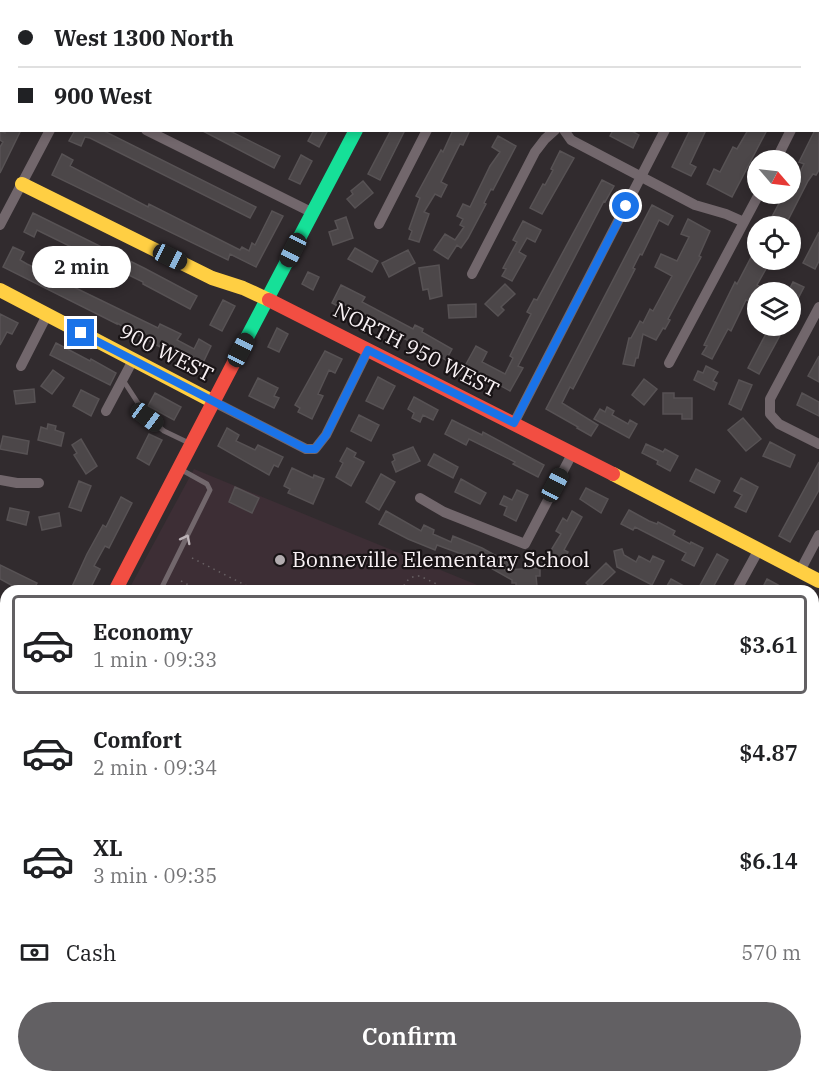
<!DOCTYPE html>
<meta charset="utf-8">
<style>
:root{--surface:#fff;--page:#f2f2f2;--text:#202124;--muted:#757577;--line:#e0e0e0;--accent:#626063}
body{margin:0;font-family:"IBM Plex Serif",serif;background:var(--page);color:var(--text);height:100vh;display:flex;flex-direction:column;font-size:22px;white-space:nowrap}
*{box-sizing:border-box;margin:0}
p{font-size:20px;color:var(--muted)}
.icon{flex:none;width:33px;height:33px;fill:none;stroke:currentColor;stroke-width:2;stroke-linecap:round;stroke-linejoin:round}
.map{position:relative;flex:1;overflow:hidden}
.details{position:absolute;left:0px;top:585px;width:819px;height:498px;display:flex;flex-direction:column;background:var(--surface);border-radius:18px 18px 0 0;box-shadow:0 3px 9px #0003}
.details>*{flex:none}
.guide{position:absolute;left:0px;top:0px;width:819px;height:132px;box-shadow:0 3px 9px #0003;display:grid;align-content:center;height:132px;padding:0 18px;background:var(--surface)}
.needle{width:39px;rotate:118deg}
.fabs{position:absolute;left:747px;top:150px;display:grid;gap:12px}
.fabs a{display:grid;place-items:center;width:54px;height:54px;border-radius:50%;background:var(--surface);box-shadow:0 3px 9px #0003;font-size:30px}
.end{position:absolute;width:27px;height:27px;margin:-14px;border:8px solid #1a73e8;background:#fff;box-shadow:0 0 0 3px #fff}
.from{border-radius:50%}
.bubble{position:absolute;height:42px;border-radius:21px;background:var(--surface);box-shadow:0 3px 9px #0003;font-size:20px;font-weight:600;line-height:42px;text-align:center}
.car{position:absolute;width:18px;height:36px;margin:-18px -9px;border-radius:8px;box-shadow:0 0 4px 2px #0007;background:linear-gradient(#222 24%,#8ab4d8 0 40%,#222 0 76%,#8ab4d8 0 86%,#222 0)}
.guide b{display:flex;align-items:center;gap:21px;height:57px;font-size:22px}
.guide b+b{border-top:2px solid var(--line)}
.guide i{width:15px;height:15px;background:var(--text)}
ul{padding:10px 0 0;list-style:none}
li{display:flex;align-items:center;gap:18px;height:99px;margin:0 12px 9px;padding:0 6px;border:3px solid transparent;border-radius:6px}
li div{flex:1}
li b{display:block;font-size:22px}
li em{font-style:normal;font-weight:600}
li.on{border-color:var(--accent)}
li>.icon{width:54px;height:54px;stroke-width:1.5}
.pay{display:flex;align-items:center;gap:15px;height:66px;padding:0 18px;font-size:22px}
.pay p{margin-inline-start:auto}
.action{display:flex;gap:12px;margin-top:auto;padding:12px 18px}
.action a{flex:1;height:69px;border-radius:36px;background:var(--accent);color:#fff;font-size:24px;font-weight:600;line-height:69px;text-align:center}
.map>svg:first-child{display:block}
.built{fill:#3d2e35}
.park{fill:url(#park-tufts)}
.building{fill:#4c4749;stroke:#575254;stroke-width:1.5}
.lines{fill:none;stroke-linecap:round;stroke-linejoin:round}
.path{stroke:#686164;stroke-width:1.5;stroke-dasharray:1.5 4.5;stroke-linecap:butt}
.lane{stroke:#72676c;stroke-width:5}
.street{stroke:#72676c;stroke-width:10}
.fast{stroke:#16e098;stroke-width:14}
.slow{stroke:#ffcf43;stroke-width:14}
.jam{stroke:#f24e42;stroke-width:14}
.oneway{stroke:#bcb3b7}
.route{stroke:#1a73e8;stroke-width:8}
.poi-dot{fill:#b2acaf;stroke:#181315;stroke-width:2}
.labels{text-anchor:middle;stroke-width:4.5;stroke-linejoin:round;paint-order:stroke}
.street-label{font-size:21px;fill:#f8f1f4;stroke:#181315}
.poi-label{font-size:21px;fill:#f8f1f4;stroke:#181315;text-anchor:start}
</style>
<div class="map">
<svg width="819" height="1083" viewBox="0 0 819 1083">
<defs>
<pattern id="park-tufts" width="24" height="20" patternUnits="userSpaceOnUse" patternTransform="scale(1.5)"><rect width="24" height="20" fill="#1d5435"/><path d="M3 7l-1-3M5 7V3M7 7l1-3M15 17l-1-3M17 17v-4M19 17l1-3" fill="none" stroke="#3f6d53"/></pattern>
</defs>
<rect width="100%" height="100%" fill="#312b2e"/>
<path class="built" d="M194,469L492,591H128Z"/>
<path class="park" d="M813,1040L819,1043V1083H726L729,1077H813Z"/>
<path class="building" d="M819,124V170L816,175L813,174L808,181L785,226H767L784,194H790V180L795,182L804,164L799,162L815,130H818Z
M6,130H21L0,173V147L3,142L0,140V131L5,133Z
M72,130H102L256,207L250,218L90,138L85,137L81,146L69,141L74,132Z
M201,130H228L280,156L274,168Z
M314,130H328L319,147L308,141Z
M391,130H405L380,180L368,174Z
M453,130H470L463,145L460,144L441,182L447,185L441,197L435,194L424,212L429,214L419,242L409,239L412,231L409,229L420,198L416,196L441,150L443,152Z
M613,130H630L639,135L633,148L610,136Z
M690,130H706L690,164L696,167L691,176L672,167Z
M748,130H767L732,197L707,184L714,169L720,172L733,147L737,149Z
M498,136L516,146L493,190L491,189L484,203L486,204L468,238L461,248L457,245L448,259L434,250L445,234L455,240L464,227L460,225L463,219L457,216L463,204L470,207L490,166L500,152L492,147Z
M560,151L574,158L542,214L530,208L543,184L545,185L553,170L551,169Z
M62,154L73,160L70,166L148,207L149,204L240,250L242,247L249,251L252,243L255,245L272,211L283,216L256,267L230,254L228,260L52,175Z
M301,155L312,161L300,184L289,179Z
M602,180L614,186L605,202L604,201L518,366L523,368L510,391L465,366L476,346L487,352L482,362L505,374L513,358L510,356L531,314L527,312L534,299L537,300Z
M363,181L373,193L355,208L347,199L353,194L351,191Z
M652,205L673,216L668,225L659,220L642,255L640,254L633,268L635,269L573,389L570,387L562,403L598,425L591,436L577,428L578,427L546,409Z
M33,213L144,268L197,296L190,309L143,284V282L43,233L37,230L34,237L24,232Z
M346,217L353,238L333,245L329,232L338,229L335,221Z
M688,219L710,231L699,256L701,257L668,319L670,320L665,329L663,328L656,340L643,334L638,358H636L634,366L623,364L629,338H631L640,321L643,323L650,309L653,311L672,276L655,267L661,254L677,261L689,237L681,234Z
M523,221L541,230L535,242L527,238L519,252L526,256L512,281L502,276L506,269L503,268L517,242L513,240Z
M819,232V261L815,269L803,263Z
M758,244V260H771L757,285L761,287L757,297L752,295L749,301L746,300L731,331L728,329L712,359L702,354L707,346L704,345L735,282L737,284Z
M13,247L24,252L20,260L27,264L46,273L48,270L54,273L53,277L158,328L160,324L181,334L177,340L194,349L199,339L211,346L201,367L180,355L182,351L163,342L160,347L117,323V324L3,267Z
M355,248L378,261L372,272L348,259Z
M408,250L415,263L389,277L382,263Z
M439,265L442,296L430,299L428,289L423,290L419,268Z
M308,272L319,277L313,290L302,284Z
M793,282L804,287L790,314V292H788Z
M505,284L515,294L501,307L504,310L498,316L485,304Z
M341,285L365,297L362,302L413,329L415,325L423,329L422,332L452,349L446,360L362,317L363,314L343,304L341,308L332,303Z
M223,300L235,306L222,331L210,325Z
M476,304V317L449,318L448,305Z
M0,314L18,323L12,334L7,332L0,345Z
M770,326H780L784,328L759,374L748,368Z
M277,328L288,334L279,352L268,347Z
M56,343L90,361L91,359L116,373L110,385L50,355Z
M325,351L342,359L335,373L329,370L318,394L323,396L312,419L298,412L300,408L295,405Z
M819,356V382L808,376Z
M706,366L718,372L713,381L717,383L714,390L694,380L698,371L703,373Z
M53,370L64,378L52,394L41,386Z
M378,377L395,386L383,409L366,401Z
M258,378L278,388L274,396L279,398L274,408L249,396Z
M644,379L657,389L644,405L632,395Z
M739,380L752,385L741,410L729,404Z
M34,389L35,402L16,404L14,391Z
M81,390L99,399L91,416L73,406Z
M155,393L181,407L174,420L148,406Z
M663,393H674V398H692V419H682V414H663Z
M802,393L819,402V416L797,405Z
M414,397L438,410L433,420L423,415L420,422L412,418L414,413L408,409Z
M607,407L614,411L612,415L628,424L630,420L637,424L629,438L594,419L600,409L605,412Z
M359,415L379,425L371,441L351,431Z
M743,418L761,439L746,451L728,430Z
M452,420L482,435L483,432L544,465L538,477L513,464L515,462L469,439L466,445L445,434Z
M48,424L56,426L55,430L64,433L61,446L38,440L41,427L47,429Z
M227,428L239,435L236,441L255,450L258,445L283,457L278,467L274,465L269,475L218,446Z
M149,434L162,440L149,465L137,458Z
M3,436L29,441L27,454L0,449Z
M81,439L97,466L86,474L74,455L77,453L72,445Z
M770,442L795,455L790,467L763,456Z
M646,444L663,452L665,449L678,456L670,471L657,464L658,461L642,453Z
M413,447L420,461L396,472L392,462L395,460L393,455Z
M347,448L356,453L354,457L364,462L351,486L336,477L343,463L340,461Z
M434,454L458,467L453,478L428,465Z
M819,462V490L790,542L779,536Z
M292,468L313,478L314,475L324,479L313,504L288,493L290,489L284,486Z
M696,469L720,481L714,493L690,481Z
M381,474L395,482L379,510L366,502Z
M741,478L758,487L746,512L735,507L742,495L734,491Z
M461,479L486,493L480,504L455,492Z
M79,481L91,486L81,511L69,507Z
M235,487L259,498L252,513L229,502Z
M586,488L608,499L601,513L580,499Z
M517,490L528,495L516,521L504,515L507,507L500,504L504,496L512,500Z
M121,497L132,503L109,548L105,546L94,566L100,569L89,591H70L87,554L103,525L106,527Z
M10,508L29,512L26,525L7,520Z
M629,510L649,521L657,524L658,522L675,531L673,535L690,544L691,542L703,548L694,566L682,560L686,553L635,527L633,530L621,524Z
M386,511L421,531L424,525L434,530L433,534L451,542L453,536L482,548L509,563L505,570L540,568V576H536L537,586L516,587V583H512V580L475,559L437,545L435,550L408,539L379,524Z
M572,511L582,517L564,550L568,552L559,568L545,560L561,534L556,531L563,518L567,521Z
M59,513L61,526L42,530L39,517Z
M622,549L624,555L636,562L639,556L650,562L653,556L664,561L652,585L617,567L614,551Z
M717,554L728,560L711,591H697Z
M606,563L615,572L595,591L586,583Z
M0,565L37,583L33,591H22L0,579Z
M671,579L684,586L681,591H664Z
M767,579L789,591H761Z"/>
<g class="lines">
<path class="path" d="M192,558L249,587L247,591
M181,581L200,591
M401,591C406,582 408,576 420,576L451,591
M813,1060L819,1063
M813,1063L819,1051
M813,1076L819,1079
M731,1083L735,1077
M803,1083L806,1077"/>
<path class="lane" d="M123,380L147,417L164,431L189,443
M160,591L210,490L207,484L180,469"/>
<path class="street" d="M33,0L35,2
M361,0L364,2
M104,2V0
M211,2L212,0
M731,2L732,0
M818,79L819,76
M0,106L2,107
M146,130L313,213
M564,130L571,140L695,205L726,214L744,222
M776,160L791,130
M379,224L427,130
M0,225L50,130
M472,274L535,152L545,139L555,130
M819,307L770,399V414L779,424L819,444
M669,363L759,194
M21,366L47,315
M214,402L306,449H315L326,435L368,350
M106,411L133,360
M514,423L665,130
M0,480L17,483H39
M420,498L444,512L525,544L572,454
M800,571L819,535
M736,591L758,551
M813,695L819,683
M0,730L6,731
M0,895L6,898
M0,1020L6,1023
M112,1077L128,1083
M419,1077L429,1083
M386,1083L390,1077
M647,1083L650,1077"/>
<path class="fast" d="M424,0V2
M243,345L356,130
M0,610L6,613
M0,814L6,802"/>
<path class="slow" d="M22,184L212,278L243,288L269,300
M0,290L214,402
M613,474L819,581"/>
<path class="jam" d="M269,300L613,474
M115,591L243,345
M813,1027L819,1030"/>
</g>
<defs><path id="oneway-chevron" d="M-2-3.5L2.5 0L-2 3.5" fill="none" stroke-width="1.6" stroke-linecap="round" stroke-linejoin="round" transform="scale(1.5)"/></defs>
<use class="oneway" href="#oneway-chevron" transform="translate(186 539) rotate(-63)"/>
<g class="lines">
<path class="route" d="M81,333L306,449H315L326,435L368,350L514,423L626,206"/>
</g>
<circle class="poi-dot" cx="280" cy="560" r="6"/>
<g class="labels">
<g class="street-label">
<text transform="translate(416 350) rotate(27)" y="7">NORTH 950 WEST</text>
<text transform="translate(166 353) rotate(27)" y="7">900 WEST</text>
</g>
<g class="poi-label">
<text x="292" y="567">Bonneville Elementary School</text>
</g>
</g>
</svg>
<div class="fabs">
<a><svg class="needle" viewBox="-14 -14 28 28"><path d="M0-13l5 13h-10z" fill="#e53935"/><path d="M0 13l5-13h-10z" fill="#757577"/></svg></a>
<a><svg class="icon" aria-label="locate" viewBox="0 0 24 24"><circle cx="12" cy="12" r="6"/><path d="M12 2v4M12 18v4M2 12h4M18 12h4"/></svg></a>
<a><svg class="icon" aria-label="layers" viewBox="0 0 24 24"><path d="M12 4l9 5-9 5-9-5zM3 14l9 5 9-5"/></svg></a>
</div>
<i class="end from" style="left:626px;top:206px"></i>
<i class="end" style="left:81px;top:333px"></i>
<div class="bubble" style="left:32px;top:246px;width:99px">2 min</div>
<i class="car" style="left:293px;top:250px;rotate:207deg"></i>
<i class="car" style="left:170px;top:257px;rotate:116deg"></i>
<i class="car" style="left:241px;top:350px;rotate:27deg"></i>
<i class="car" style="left:147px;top:417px;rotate:127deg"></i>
<i class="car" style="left:555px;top:485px;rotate:28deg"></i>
<div class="guide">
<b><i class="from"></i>West 1300 North</b>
<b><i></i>900 West</b>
</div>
<section class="details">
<ul>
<li class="on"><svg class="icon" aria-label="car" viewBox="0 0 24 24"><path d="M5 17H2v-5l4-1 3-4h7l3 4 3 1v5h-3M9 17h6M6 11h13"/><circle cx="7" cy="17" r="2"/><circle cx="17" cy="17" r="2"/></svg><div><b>Economy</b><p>1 min · 09:33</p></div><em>$3.61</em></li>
<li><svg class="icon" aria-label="car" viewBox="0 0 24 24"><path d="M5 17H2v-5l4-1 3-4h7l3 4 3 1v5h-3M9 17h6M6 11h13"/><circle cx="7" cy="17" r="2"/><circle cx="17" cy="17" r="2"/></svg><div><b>Comfort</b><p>2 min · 09:34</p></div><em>$4.87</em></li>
<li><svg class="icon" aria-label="car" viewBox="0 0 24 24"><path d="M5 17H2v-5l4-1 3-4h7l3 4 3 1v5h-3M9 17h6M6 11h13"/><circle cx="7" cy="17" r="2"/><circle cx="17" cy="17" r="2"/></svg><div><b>XL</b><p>3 min · 09:35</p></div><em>$6.14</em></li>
</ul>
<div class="pay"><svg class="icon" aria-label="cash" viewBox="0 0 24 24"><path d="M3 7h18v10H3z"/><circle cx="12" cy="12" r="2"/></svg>Cash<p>570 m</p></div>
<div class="action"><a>Confirm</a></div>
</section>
</div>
